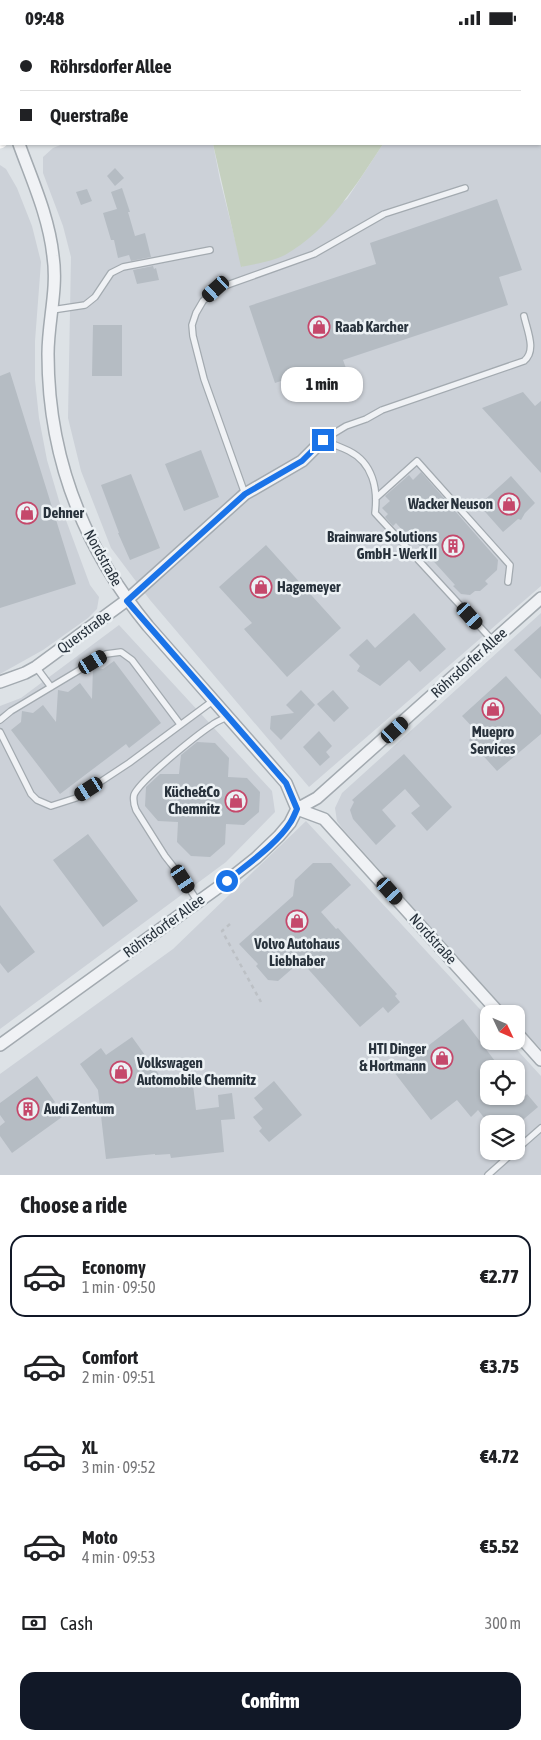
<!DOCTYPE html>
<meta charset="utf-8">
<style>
:root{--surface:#fff;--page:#f2f2f2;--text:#202124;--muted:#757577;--line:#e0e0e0;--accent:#111827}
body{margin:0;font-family:"Asap Condensed",sans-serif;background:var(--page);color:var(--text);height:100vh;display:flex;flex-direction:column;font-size:19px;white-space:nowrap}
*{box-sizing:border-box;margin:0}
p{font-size:16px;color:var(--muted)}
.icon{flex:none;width:28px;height:28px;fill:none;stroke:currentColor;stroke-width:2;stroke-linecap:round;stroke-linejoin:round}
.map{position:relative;height:1140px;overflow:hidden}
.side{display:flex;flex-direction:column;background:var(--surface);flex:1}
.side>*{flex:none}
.guide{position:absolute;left:0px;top:0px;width:541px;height:110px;box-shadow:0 1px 4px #0004;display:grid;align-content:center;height:110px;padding:0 20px;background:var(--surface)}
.needle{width:32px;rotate:134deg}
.buttons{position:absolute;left:480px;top:970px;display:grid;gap:10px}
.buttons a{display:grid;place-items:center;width:45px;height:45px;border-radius:10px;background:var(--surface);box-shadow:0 1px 4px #0004;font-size:25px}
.end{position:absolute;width:22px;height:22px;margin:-11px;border:6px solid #1a73e8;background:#fff;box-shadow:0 0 0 2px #fff}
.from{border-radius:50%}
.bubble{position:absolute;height:35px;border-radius:15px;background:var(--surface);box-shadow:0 1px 4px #0004;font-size:16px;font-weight:800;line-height:35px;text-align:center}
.car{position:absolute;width:15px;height:30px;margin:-15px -8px;border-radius:6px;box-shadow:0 0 4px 1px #0007;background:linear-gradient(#222 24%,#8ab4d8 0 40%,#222 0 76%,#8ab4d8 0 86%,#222 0)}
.guide b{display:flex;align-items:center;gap:18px;height:48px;font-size:19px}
.guide b+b{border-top:1px solid var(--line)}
.guide i{width:12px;height:12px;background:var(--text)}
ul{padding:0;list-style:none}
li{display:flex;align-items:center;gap:15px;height:82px;margin:0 10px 8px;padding:0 10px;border:2px solid transparent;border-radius:15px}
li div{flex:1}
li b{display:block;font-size:19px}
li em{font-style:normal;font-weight:800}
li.selected{border-color:var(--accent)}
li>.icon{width:45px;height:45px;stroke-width:1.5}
h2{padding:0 20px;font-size:22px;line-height:60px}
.pay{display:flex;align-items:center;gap:12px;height:55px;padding:0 20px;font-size:19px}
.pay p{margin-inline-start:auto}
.action{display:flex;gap:10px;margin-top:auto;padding:10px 20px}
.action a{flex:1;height:58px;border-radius:15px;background:var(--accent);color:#fff;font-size:20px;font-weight:800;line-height:58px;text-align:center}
.status{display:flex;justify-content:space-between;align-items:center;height:35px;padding:0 25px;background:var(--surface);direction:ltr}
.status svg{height:14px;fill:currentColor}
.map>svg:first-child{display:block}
.built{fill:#ccd1d8;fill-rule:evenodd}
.green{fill:#c5d0bf}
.building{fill:#b5bcc3}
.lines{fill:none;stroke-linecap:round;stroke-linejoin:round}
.lane-casing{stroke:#a3aab0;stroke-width:8}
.street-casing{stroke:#a3aab0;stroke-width:14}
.path{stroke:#bcc0c5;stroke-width:2.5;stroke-dasharray:4 4;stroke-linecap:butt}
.lane{stroke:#f0f2f5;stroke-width:5.5}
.street{stroke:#f0f2f5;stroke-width:11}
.secondary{stroke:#fff;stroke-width:15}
.route{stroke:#1a73e8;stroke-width:6}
.labels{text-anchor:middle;stroke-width:5;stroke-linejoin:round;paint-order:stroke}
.poi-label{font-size:15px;font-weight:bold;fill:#28323c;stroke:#ecf1f4;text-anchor:start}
.street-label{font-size:15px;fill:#28323c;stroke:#ecf1f4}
</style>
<div class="status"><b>09:48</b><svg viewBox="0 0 49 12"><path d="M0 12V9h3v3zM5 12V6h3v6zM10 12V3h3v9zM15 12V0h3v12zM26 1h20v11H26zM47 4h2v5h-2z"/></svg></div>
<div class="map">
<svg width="541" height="1140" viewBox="0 0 541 1140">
<rect width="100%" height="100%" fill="#dde2e6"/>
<path class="built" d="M464,0H541V551L309,752L150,565L111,513L81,436L68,383L71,222L63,191L43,138V122L53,113L63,109H213L220,145L242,232L347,164L383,109H540V1H465Z
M0,130L6,134L17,153L32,191L41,227L35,306V345L39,383L47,425L60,469L90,550L99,562L97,574L88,583L43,615L0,639Z
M541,578V1014L516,987V979H509L342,793L337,786L335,773L342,758Z
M119,590L272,756L275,777L226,827L0,994V671L21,663Z
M306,786L489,984V1006H509L541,1041V1140H0V1039L173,914ZM489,1034H516V1061H489ZM489,1089H516V1116H489Z"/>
<path class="green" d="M0,0H277L274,1H1V79L0,80Z
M213,109H383C356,150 329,195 285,220C273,226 255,229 241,232Z"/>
<path class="building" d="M115,133L124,143L115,151L107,141Z
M122,153L130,177H128L135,201L145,198L151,222L131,226L129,220L118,223L114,205H111L103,178L117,174L111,157Z
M87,154L92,166L81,170L76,157Z
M497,164L522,235L499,242L508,270L343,325L354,355L322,366L313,335L275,348L249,271L376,229L370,208Z
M153,231L154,234L156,233L159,245L137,249L133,235Z
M93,290H122V341H92Z
M10,337L76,549L0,573V341Z
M523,357L535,371L541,366V438L482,373Z
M201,415L219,462L184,476L165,429Z
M421,437L498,525L497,535L485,546L488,549L480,556H475L470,560L461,559L453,551L455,550L407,497L405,498L396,488L393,491L385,482L388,479L382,473L390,466L385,461L409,440L413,445Z
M131,439L160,513L130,525L118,498H119L101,450Z
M511,441L535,468L525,478L521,485L518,484L503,497L479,470Z
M266,510L341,593L287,642L244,594L252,588L219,552Z
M414,578L446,614L420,637L409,625L380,651L357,636L360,631L349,620L367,604L375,613Z
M541,591V644L514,615Z
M114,626L161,688L129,713L126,709L60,759L11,695L21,687L22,676L33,678L43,670L56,687L58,655L68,657L80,648L92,664L93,632L103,634Z
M506,641L541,680V699L497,736L469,705L477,697L462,681Z
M301,655L315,670L281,705L270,694L271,681L294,678L286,670Z
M333,655L349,673L334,687L317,669Z
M319,696L332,711L326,717L330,722L320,731L303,712Z
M197,707L215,708L229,723L228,742L247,743L260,757L259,777L244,790L226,789L225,809L210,822L191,821L177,807L178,787L158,786L145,771L146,752L160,739H179L181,720Z
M404,719L452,772L427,796L411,778L420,771L405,754L382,775L396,791L376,810L353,784L350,775L354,767L352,765Z
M88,799L138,866L103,892L53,825Z
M313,828H331L351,850L321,877L336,894L338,893L397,959L395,961L400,967L388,978L383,972L360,992L301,926L278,946L268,945L256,931L258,929L239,909L293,861L295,845Z
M0,870L35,917L8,938L0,928Z
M463,984L501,1034H489V1061H516V1050L525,1061L527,1059L538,1072L518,1089H489L478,1075L471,1082L457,1065L431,1085L394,1037Z
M132,1002L168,1052L193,1050L196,1075L219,1072L218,1060L232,1058L235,1084L221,1085L224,1117L171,1123L170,1119L155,1120V1119L106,1124L98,1055L80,1029L101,1013L106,1020Z
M37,1041L55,1067L53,1069L62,1082L12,1118L0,1101V1091L5,1087L0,1080V1068Z
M274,1046L302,1080L269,1107L259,1096L262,1093L253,1082L263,1074L254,1063Z"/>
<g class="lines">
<g class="lane-casing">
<path id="lane" d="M68,0L69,1
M52,275L85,270L95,262L111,238L123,232L210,215
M323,405C332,409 341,412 349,416C373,428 378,454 375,478L493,606
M323,405L346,391L366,384L382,375L524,326C537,316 527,295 524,281
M245,459L204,344L193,301L192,290L196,278L203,266L216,254L314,219L384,179L465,153
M377,462L417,426L510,530L508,547
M36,632L51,652
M0,685L11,676L106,619L121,617L132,625L180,689
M0,697L31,759L37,765L51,771L76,763L129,728L214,665
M198,867L183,844L165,821L136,775C134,770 133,765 134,760C139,746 197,700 212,690C217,686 223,684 229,681
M516,1115L541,1093
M488,1140L515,1116"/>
</g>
<g class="street-casing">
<path id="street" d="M19,109C32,145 49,182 53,221C58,254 48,286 48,319C48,422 83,512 148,591L286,748L297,774L324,784L500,979
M0,647L25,638L36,632L127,565L245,459L302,426L323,405
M516,997L541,1025
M0,1010L227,846L256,823L279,801L290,788L297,774L317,763L541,563"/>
</g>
<path class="path" d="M101,1L103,0
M230,889L222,896L261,967"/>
<use href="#lane" class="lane"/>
<use href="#street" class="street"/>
<path class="secondary" d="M366,1L370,0
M0,106L1,105"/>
</g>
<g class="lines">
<path class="route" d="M227,846C246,830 277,809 290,788C293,784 295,778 297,774L286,748L127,566L245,459L302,426L323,405"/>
</g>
<defs>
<g id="shop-ring" transform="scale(1.125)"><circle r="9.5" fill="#ecf1f4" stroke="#c5486b" stroke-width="1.5"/><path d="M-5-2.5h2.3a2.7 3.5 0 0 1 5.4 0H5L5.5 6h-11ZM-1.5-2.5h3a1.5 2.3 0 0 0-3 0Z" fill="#c5486b"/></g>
<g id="building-ring" transform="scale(1.125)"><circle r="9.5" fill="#ecf1f4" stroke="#c5486b" stroke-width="1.5"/><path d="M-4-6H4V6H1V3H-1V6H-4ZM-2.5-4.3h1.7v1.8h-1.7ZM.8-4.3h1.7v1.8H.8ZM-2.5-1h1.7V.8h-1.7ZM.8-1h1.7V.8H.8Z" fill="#c5486b"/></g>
</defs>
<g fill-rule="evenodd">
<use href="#shop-ring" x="319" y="292"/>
<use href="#shop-ring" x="509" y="469"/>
<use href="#shop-ring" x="27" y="478"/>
<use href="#building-ring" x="453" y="511"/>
<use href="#shop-ring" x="261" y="552"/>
<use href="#shop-ring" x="493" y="674"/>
<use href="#shop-ring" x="236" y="766"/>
<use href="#shop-ring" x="297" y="886"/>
<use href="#shop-ring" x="442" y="1023"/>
<use href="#shop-ring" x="121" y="1037"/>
<use href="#building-ring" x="28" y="1074"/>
</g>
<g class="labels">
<g class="poi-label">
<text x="335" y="297">Raab Karcher</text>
<text x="493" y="474" text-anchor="end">Wacker Neuson</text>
<text x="43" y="483">Dehner</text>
<text x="437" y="507" text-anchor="end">Brainware Solutions<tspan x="437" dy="17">GmbH - Werk II</tspan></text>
<text x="277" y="557">Hagemeyer</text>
<text x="493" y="702" text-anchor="middle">Muepro<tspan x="493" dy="17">Services</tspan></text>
<text x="220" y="762" text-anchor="end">Küche&amp;Co<tspan x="220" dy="17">Chemnitz</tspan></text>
<text x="297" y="914" text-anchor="middle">Volvo Autohaus<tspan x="297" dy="17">Liebhaber</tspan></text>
<text x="426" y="1019" text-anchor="end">HTI Dinger<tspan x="426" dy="17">&amp; Hortmann</tspan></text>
<text x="137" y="1033">Volkswagen<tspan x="137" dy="17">Automobile Chemnitz</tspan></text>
<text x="44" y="1079">Audi Zentum</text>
</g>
<g class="street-label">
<text transform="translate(103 523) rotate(61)" y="5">Nordstraße</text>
<text transform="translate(84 597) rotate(-36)" y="5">Querstraße</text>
<text transform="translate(469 628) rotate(-42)" y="5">Röhrsdorfer Allee</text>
<text transform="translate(164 891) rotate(-36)" y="5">Röhrsdorfer Allee</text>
<text transform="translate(433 904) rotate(48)" y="5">Nordstraße</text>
</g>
</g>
</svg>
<div class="buttons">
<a><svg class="needle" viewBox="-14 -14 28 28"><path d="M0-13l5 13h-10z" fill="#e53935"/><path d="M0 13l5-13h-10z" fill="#757577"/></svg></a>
<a><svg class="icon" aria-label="locate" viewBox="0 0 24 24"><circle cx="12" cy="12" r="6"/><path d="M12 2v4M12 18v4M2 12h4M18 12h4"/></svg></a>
<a><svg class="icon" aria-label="layers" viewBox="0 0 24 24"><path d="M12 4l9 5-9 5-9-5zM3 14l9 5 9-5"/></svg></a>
</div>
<i class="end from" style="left:227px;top:846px"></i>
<i class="end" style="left:323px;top:405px"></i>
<div class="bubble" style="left:281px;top:332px;width:82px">1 min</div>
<i class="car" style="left:216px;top:254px;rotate:228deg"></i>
<i class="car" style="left:470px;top:581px;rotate:138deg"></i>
<i class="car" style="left:93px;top:627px;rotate:59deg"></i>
<i class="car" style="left:395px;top:695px;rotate:48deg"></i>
<i class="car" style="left:89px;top:754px;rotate:237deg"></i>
<i class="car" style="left:183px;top:844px;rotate:147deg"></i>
<i class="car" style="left:390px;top:856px;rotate:138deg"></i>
<div class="guide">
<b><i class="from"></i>Röhrsdorfer Allee</b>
<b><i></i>Querstraße</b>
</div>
</div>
<section class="side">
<h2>Choose a ride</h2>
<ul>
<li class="selected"><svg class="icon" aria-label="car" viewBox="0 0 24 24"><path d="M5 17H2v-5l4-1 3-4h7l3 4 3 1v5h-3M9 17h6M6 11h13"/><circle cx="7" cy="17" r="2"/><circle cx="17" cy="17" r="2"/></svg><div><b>Economy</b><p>1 min · 09:50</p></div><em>€2.77</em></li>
<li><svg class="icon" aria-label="car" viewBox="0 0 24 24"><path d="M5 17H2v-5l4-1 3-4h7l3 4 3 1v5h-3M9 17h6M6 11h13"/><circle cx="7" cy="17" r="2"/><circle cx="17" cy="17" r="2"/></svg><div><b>Comfort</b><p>2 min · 09:51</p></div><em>€3.75</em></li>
<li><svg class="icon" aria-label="car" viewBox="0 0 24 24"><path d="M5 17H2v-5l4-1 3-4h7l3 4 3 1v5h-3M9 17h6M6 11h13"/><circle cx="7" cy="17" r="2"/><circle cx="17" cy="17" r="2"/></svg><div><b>XL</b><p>3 min · 09:52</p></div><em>€4.72</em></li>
<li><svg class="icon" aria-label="car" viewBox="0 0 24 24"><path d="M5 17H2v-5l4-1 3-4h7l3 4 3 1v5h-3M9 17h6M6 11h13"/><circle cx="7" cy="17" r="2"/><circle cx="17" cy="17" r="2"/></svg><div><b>Moto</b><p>4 min · 09:53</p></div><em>€5.52</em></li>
</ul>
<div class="pay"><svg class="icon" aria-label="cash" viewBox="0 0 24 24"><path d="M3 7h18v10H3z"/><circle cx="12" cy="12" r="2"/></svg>Cash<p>300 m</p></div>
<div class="action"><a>Confirm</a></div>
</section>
